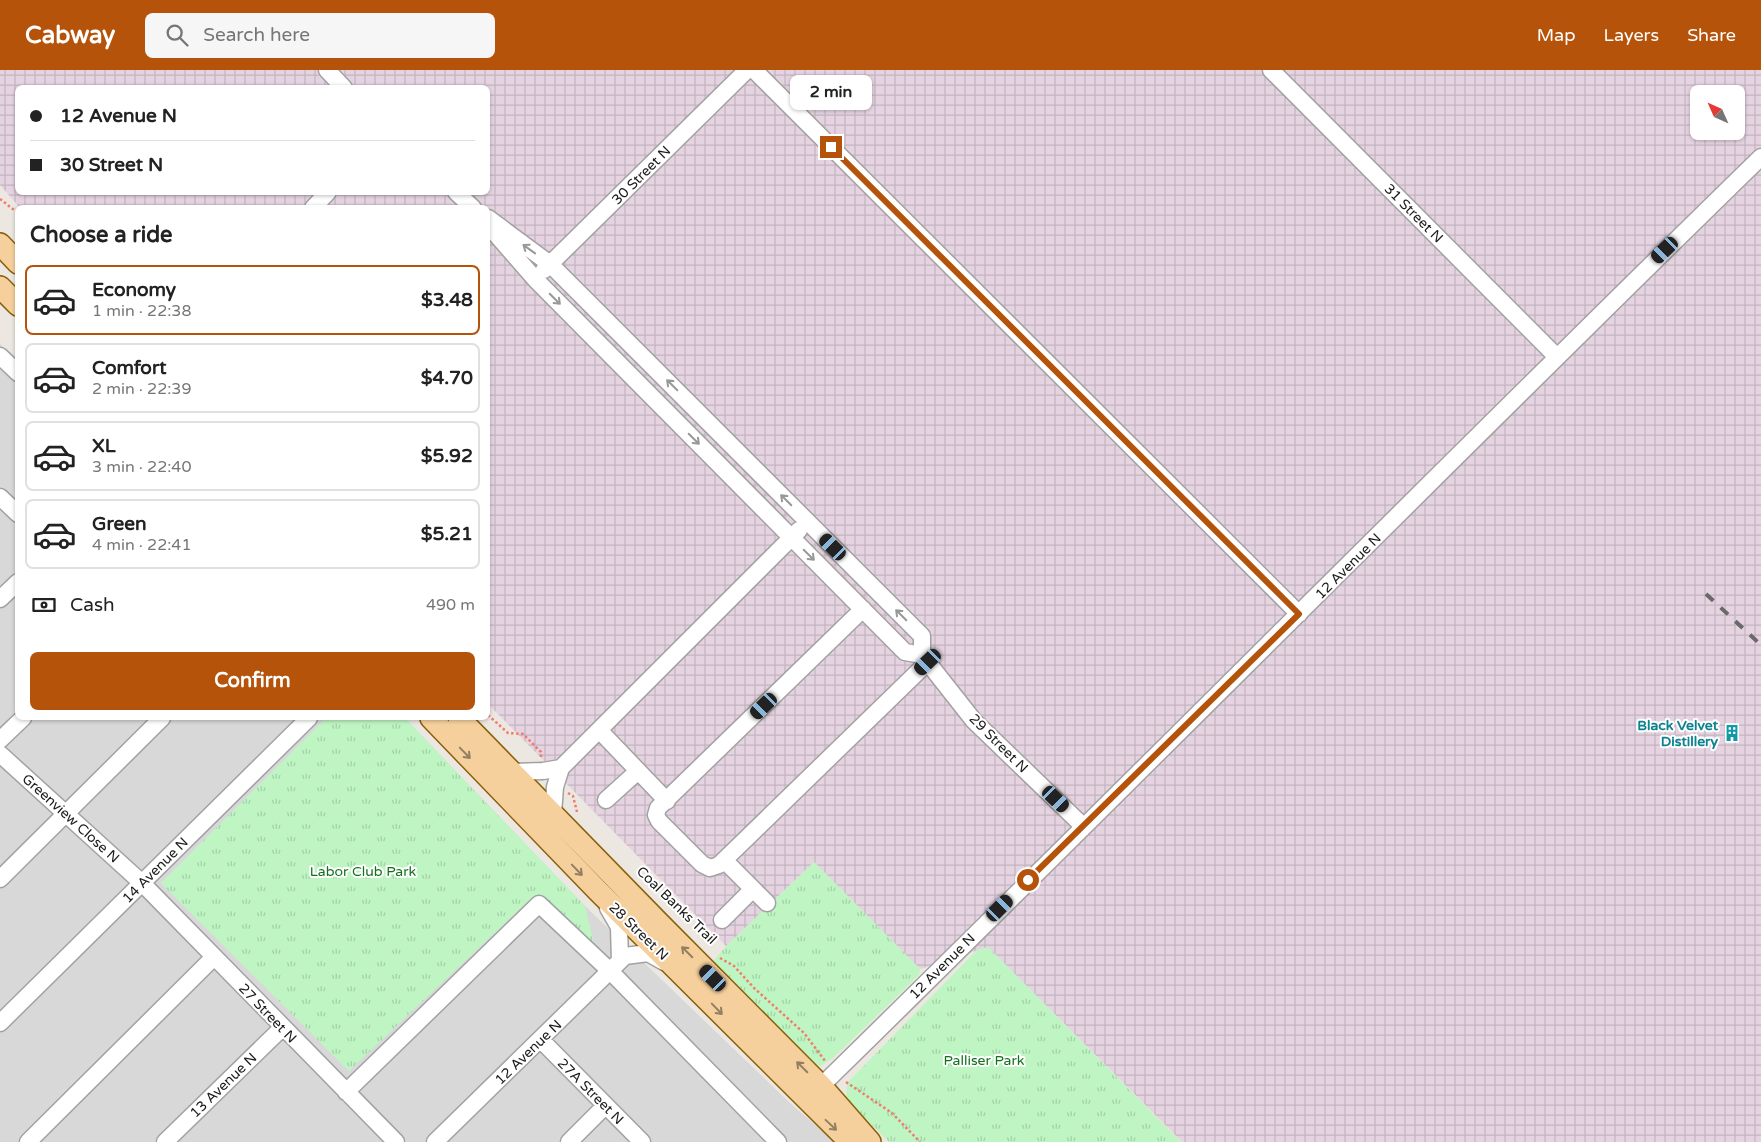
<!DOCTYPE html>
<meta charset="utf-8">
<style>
:root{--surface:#fff;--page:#f6f6f6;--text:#222;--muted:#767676;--line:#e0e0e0;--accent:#b45309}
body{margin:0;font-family:"Varela Round",sans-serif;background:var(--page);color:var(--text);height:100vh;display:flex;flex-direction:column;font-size:19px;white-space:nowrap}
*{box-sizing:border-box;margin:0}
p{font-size:16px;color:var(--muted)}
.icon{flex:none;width:28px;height:28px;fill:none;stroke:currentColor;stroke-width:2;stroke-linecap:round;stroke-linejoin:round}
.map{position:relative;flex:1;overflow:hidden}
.details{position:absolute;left:15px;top:135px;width:475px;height:515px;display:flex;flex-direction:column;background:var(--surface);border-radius:8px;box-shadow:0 1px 4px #0004}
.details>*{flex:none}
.banner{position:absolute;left:15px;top:15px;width:475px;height:110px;border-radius:8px;box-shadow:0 1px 4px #0004;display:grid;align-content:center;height:110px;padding:0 15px;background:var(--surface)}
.needle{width:32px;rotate:315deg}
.buttons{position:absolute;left:1690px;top:15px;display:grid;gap:10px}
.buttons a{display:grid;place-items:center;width:55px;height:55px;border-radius:8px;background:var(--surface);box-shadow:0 1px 4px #0004;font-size:25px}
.end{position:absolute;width:22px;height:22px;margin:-11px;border:6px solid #b45309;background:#fff;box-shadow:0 0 0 2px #fff}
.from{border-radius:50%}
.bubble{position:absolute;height:35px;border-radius:8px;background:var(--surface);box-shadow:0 1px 4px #0004;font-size:16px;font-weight:700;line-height:35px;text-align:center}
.car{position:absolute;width:15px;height:30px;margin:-15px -8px;border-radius:6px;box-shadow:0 0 4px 1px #0007;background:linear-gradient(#222 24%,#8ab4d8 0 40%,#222 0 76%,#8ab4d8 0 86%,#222 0)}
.banner b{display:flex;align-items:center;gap:18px;height:48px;font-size:19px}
.banner b+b{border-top:1px solid var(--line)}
.banner i{width:12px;height:12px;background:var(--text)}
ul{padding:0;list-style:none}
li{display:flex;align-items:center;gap:15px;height:70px;margin:0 10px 8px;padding:0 5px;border:2px solid var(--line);border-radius:8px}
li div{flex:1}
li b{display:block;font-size:19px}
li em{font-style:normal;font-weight:700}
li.selected{border-color:var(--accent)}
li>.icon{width:45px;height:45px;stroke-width:1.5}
h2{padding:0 15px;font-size:22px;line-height:60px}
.pay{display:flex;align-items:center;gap:12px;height:55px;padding:0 15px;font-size:19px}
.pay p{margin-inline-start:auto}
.action{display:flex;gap:10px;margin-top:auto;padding:10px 15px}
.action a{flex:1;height:58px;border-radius:8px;background:var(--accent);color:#fff;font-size:20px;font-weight:700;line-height:58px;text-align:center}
header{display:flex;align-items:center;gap:30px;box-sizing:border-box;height:70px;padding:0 25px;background:var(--accent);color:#fff}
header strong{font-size:24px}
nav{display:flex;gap:28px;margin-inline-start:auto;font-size:18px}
.search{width:350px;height:45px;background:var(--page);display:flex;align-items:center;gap:12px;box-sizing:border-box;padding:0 18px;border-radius:8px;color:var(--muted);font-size:19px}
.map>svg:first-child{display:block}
.residential{fill:#d9d8d8}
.industrial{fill:url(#industrial-grid);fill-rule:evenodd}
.park{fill:url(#park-tufts)}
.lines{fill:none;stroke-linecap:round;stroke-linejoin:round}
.minor-casing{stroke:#a2a2a2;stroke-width:19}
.major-casing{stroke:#896008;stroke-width:24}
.path{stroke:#f17b6d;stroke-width:2.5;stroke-dasharray:2.5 2.5;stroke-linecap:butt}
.minor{stroke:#fff;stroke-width:16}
.major{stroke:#f6d09c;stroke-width:21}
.rail{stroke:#696969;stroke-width:4;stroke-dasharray:10 10;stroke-linecap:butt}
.oneway{stroke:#989898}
.oneway2{stroke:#937f62}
.route{stroke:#b45309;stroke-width:6}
.labels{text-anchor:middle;stroke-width:4;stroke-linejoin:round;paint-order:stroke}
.street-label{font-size:14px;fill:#1b1b1b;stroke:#fff}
.culture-label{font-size:14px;font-weight:bold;fill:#0d838f;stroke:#fff;text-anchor:end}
.park-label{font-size:14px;fill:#11711a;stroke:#fff}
</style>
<header>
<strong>Cabway</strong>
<div class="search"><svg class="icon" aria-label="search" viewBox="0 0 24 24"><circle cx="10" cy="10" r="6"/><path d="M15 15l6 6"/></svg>Search here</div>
<nav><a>Map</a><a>Layers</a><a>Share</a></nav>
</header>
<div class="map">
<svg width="1761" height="1072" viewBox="0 0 1761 1072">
<defs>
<pattern id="industrial-grid" width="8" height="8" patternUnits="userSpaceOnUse" patternTransform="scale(1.25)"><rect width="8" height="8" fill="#e5d3e1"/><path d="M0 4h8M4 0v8" fill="none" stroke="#c4b5c0"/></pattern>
<pattern id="park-tufts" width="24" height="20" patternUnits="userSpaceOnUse" patternTransform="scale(1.25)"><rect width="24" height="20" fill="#bef5c3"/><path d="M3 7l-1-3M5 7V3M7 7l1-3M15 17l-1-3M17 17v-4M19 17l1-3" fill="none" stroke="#a3d1a7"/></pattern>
</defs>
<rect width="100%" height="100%" fill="#ece8e1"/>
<path class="residential" d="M0,274L18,290V648H405L585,836L791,1034L835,1072H0Z"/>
<path class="industrial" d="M0,0H1761V1072H1182L988,877L920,899L814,792L726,876L488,634V138H20L0,115ZM18,18H488V122H18ZM1699,24H1736V61H1699Z"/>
<path class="park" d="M326,648H405L585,836L595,878L535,830L527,832L349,1001L161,813Z
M814,792L920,899L919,905L833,988L821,996L809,994L710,895L726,876Z
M988,877L1181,1072H889L846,1029L847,1013L977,880Z"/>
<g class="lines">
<g class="minor-casing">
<path id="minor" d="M327,0L344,18
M754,0L1299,544
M1271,0L1556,286
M456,122L473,138
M313,138L328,122
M488,148L550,194L922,566V585
M494,162L535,209L905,582L922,585
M544,200L747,0
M0,286L18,303
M0,427L18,444
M0,529L18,512
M863,539L658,738L656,745L659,751L702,794L710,798L719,795L928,592
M922,585L974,651L1083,756
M599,660L667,731
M0,670L23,648
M0,684L142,813L396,1072
M512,702L543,701L561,698
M606,730L638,701
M553,744L555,717L561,698L799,460
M0,809L162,648
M753,819L767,833
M608,838L619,857L620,891
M722,850L753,819L724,790
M0,953L309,648
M541,970L642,1072
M346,1022L539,834L610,901L778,1072
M813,1024C1131,713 1443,397 1761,87
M28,1072L214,887
M165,1072L282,958
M435,1072L625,886L648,883L664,892
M569,1072L605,1036"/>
</g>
<g class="major-casing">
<path id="major" d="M0,174L18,193
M0,217L18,235
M431,648L598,821L850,1072
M459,648L659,853L821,1016L870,1072"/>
</g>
<path class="path" d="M0,129L18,143
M488,645L508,663L523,664L541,682V687
M568,723L573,726L577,742
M720,888L734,896L754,918L804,963L826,992
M846,1012L892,1043L920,1072"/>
<use href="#minor" class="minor"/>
<use href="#major" class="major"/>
<path class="rail" d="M1706,524L1761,575"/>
</g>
<defs><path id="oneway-shaft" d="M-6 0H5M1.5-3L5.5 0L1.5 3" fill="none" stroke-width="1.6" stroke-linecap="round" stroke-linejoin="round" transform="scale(1.25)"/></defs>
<g class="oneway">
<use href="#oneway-shaft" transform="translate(529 179) rotate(-144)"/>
<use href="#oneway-shaft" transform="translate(555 229) rotate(45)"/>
<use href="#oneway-shaft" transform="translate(672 315) rotate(-135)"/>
<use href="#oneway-shaft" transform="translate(694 369) rotate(45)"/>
<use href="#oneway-shaft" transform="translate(786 430) rotate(-135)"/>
<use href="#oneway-shaft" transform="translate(809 485) rotate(45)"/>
<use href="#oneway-shaft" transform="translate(901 545) rotate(-135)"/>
</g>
<g class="oneway2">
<use href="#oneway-shaft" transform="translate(465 683) rotate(46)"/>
<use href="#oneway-shaft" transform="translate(577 800) rotate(46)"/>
<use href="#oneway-shaft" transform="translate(687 882) rotate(-135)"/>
<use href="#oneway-shaft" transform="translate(717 939) rotate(46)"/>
<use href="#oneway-shaft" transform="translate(802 997) rotate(-135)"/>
<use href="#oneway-shaft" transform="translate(831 1055) rotate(43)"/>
</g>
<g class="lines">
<path class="route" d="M831,77L1299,544L1028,810"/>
</g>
<defs>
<g id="building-bare" transform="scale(1.35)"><path d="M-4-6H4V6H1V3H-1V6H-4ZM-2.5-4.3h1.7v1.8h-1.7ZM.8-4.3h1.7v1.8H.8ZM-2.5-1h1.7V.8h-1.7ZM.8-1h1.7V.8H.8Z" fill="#0f9aa8" stroke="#fff" stroke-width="2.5" paint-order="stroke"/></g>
</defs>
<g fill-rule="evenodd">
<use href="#building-bare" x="1732" y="663"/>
</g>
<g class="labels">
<g class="street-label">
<text transform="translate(641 105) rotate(-45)" y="5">30 Street N</text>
<text transform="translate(1414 143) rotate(45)" y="5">31 Street N</text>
<text transform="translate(1348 496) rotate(-45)" y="5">12 Avenue N</text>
<text transform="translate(999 673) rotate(45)" y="5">29 Street N</text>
<text transform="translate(71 748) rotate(42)" y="5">Greenview Close N</text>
<text transform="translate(155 800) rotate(-45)" y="5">14 Avenue N</text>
<text transform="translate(677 835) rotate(44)" y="5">Coal Banks Trail</text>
<text transform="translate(639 861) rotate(44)" y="5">28 Street N</text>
<text transform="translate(942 896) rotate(-45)" y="5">12 Avenue N</text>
<text transform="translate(268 943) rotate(46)" y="5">27 Street N</text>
<text transform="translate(528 982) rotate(-44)" y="5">12 Avenue N</text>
<text transform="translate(223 1015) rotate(-44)" y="5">13 Avenue N</text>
<text transform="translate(591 1021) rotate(45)" y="5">27A Street N</text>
</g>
<g class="culture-label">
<text x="1718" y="660">Black Velvet<tspan x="1718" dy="16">Distillery</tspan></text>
</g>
<g class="park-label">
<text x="363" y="806">Labor Club Park</text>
<text x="984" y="995">Palliser Park</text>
</g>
</g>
</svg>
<div class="buttons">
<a><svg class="needle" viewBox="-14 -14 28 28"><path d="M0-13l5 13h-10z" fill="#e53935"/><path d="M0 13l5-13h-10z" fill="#767676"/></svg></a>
</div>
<i class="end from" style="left:1028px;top:810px"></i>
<i class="end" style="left:831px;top:77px"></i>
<div class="bubble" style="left:790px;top:5px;width:82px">2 min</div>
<i class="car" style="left:1665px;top:180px;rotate:226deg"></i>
<i class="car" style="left:833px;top:477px;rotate:315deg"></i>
<i class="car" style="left:928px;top:592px;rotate:226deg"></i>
<i class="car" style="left:764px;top:636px;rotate:226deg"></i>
<i class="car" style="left:1056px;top:729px;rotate:134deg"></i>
<i class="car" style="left:1000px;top:838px;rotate:45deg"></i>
<i class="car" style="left:713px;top:908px;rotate:315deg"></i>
<div class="banner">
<b><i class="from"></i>12 Avenue N</b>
<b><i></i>30 Street N</b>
</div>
<section class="details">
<h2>Choose a ride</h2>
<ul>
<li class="selected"><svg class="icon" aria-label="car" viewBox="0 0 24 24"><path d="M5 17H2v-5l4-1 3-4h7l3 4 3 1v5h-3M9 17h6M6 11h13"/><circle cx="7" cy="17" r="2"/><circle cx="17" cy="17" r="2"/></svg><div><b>Economy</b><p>1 min · 22:38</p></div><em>$3.48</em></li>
<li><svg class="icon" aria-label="car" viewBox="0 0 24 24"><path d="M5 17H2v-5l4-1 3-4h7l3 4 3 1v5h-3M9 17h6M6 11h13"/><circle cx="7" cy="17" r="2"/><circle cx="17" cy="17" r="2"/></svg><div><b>Comfort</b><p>2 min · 22:39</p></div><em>$4.70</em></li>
<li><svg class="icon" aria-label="car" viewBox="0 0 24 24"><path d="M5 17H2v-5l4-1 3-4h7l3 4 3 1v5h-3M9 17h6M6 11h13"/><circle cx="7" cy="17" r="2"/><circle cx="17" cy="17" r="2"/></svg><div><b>XL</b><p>3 min · 22:40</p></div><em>$5.92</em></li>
<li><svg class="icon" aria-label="car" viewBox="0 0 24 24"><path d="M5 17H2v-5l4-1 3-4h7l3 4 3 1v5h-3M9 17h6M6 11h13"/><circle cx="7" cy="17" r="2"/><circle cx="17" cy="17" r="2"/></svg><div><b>Green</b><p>4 min · 22:41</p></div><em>$5.21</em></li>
</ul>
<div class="pay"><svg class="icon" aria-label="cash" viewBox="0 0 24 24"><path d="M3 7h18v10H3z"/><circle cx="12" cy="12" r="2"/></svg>Cash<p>490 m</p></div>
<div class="action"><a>Confirm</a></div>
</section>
</div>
